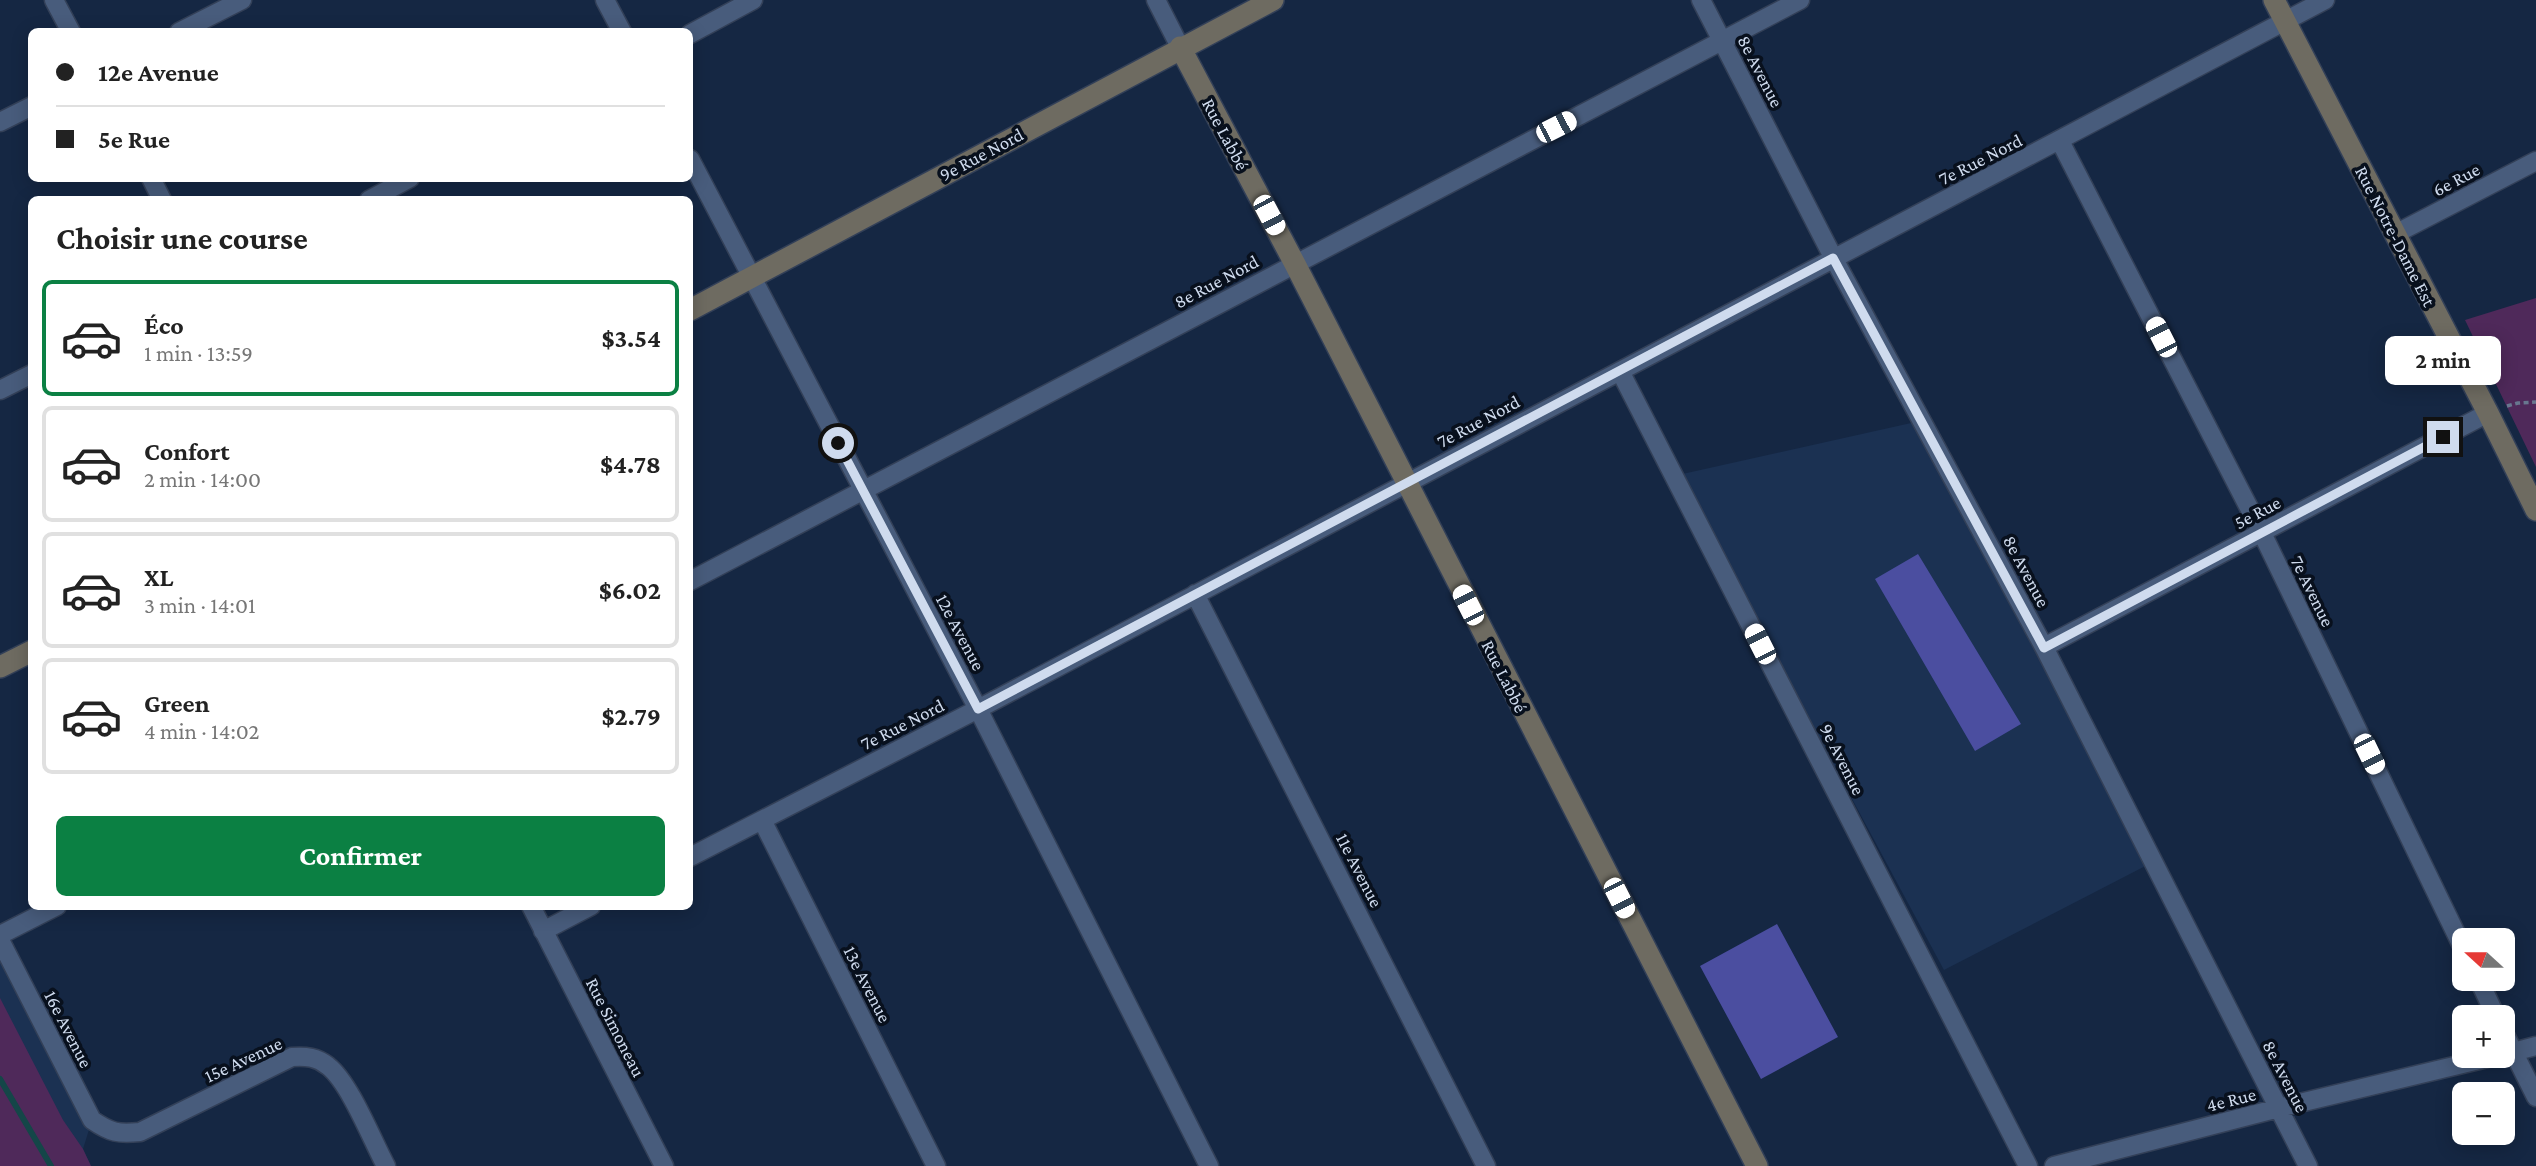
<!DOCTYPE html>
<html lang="fr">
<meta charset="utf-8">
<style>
:root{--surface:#fff;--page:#f2f2f2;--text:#222;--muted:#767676;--line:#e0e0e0;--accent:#0b8043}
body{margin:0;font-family:"Crimson Pro",serif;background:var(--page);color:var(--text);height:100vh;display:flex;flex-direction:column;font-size:26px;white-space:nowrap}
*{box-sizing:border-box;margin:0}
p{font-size:23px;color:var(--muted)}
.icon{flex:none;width:38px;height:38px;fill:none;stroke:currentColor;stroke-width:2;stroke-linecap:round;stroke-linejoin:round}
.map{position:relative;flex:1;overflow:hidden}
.details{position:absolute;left:28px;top:196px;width:665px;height:714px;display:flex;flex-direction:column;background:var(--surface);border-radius:10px;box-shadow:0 4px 18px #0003}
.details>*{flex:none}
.guide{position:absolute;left:28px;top:28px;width:665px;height:154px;border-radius:10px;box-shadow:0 4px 18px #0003;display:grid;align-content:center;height:154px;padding:0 28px;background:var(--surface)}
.needle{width:46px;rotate:291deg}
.buttons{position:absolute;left:2452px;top:928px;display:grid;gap:14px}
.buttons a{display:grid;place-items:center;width:63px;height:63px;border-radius:10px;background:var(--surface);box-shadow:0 4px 18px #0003;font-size:35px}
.end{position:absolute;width:32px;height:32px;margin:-16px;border:9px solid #cfdbee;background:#111;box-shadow:0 0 0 4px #111}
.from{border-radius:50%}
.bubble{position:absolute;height:49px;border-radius:10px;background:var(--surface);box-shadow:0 4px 18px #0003;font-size:23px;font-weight:700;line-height:49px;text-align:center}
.car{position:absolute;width:21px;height:42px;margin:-21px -10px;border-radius:9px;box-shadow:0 0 5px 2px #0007;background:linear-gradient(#fff 24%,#345 0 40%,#fff 0 76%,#345 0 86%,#fff 0)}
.guide b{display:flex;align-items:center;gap:24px;height:66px;font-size:26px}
.guide b+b{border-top:2px solid var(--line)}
.guide i{width:18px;height:18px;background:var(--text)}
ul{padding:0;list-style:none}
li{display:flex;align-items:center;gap:21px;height:116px;margin:0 14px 10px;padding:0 14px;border:4px solid var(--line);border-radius:10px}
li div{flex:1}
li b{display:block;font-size:26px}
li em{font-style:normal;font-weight:700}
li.on{border-color:var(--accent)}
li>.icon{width:63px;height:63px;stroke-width:1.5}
h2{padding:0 28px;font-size:32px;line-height:84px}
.primary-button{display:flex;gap:14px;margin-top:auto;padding:14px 28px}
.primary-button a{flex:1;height:80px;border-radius:10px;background:var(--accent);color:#fff;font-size:28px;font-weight:700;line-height:80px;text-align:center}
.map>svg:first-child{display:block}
.built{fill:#1b3152}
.green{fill:#4f295a}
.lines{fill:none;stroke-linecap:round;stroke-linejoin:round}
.stream{stroke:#144648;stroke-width:6}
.building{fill:#4b4ea0}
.street-casing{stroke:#334058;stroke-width:21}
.secondary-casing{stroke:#334058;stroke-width:24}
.path{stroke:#68778f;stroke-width:3.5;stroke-dasharray:5 3.5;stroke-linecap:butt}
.street{stroke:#485c7c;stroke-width:18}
.secondary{stroke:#6e6b61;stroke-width:21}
.route{stroke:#cfdbee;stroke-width:9}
.labels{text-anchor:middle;stroke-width:7;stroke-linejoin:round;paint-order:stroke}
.street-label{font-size:19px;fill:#cfdbee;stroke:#08101d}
</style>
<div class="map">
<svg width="2536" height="1166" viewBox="0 0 2536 1166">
<rect width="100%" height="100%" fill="#152743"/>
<path class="built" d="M1929,419L2157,860L1944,970L1678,475Z
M0,940L92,1120L83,1149L91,1166H0Z"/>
<path class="green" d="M2536,298V467L2465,320Z
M0,998L63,1120L83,1149L91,1166H0Z"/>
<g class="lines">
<path class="stream" d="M0,1079L51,1166"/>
</g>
<path class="building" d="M1918,554L2021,724L1975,751L1875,579Z
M1777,924L1838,1037L1761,1079L1700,966Z"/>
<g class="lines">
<g class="street-casing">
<path id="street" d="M54,0L71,32
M605,0L622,32
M1156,0L1180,47
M1701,0L1834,259L2044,647L2308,1166
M179,32L242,0
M690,34L753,0
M0,122L32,106
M2060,141L2262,533L2464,950
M690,159L978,709L1209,1166
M151,178L162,200
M369,200L410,178
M2395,234L2536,161
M1620,371L2028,1166
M0,390L32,374
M690,581L1800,0
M1195,594L1486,1166
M2044,647L2488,413
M762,820L936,1166
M690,857L978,709L2325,0
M531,906L664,1166
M543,931L591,906
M0,935L57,906
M0,940L92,1120C111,1133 118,1134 140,1132L292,1057C306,1056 317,1057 328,1066C350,1083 372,1140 386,1166
M2478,978L2496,1017
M2502,1029L2536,1097
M2502,1055L2536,1046
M2054,1166L2279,1108L2500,1055"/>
</g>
<g class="secondary-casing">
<path id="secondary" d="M2274,0L2488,413L2536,510
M1180,47L1295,264L1757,1166
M690,310L1273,0
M0,667L32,651"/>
</g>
<path class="path" d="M2507,406L2518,403L2536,402"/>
<use href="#street" class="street"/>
<use href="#secondary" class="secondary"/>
</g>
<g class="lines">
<path class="route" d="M838,443L978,709L1833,258L2044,648L2443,437"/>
</g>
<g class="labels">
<g class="street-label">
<text transform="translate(1761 71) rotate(63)" y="7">8e Avenue</text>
<text transform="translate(1226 134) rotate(62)" y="7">Rue Labbé</text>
<text transform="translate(981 154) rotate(-28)" y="7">9e Rue Nord</text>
<text transform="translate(1980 159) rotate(-27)" y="7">7e Rue Nord</text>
<text transform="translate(2456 179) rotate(-28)" y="7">6e Rue</text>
<text transform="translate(2396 236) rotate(63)" y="7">Rue Notre-Dame Est</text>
<text transform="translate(1216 281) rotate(-28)" y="7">8e Rue Nord</text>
<text transform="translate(1478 421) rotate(-28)" y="7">7e Rue Nord</text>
<text transform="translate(2257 512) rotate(-28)" y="7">5e Rue</text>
<text transform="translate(2027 571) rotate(62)" y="7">8e Avenue</text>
<text transform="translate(2313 591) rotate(64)" y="7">7e Avenue</text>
<text transform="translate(961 632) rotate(62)" y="7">12e Avenue</text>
<text transform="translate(1505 676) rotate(63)" y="7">Rue Labbé</text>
<text transform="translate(902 724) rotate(-27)" y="7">7e Rue Nord</text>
<text transform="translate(1843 759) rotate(63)" y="7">9e Avenue</text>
<text transform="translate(1360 870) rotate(63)" y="7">11e Avenue</text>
<text transform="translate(868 984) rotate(63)" y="7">13e Avenue</text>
<text transform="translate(616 1027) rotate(63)" y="7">Rue Simoneau</text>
<text transform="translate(69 1029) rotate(63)" y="7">16e Avenue</text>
<text transform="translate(243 1059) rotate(-25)" y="7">15e Avenue</text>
<text transform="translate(2286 1076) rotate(63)" y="7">8e Avenue</text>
<text transform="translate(2231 1099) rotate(-14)" y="7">4e Rue</text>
</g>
</g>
</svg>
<div class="buttons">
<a><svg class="needle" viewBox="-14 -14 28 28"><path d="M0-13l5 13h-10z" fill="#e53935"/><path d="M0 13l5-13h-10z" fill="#767676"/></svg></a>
<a>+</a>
<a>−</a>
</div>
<i class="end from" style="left:838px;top:443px"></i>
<i class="end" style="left:2443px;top:437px"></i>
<div class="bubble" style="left:2385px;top:336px;width:116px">2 min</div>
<i class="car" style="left:1556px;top:127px;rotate:63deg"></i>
<i class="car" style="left:1269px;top:215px;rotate:152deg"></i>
<i class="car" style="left:2161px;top:337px;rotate:333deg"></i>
<i class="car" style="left:1468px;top:605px;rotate:333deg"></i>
<i class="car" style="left:1760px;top:644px;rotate:333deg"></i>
<i class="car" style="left:2369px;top:754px;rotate:154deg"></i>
<i class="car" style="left:1619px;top:898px;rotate:153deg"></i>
<div class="guide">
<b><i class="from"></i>12e Avenue</b>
<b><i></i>5e Rue</b>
</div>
<section class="details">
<h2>Choisir une course</h2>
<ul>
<li class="on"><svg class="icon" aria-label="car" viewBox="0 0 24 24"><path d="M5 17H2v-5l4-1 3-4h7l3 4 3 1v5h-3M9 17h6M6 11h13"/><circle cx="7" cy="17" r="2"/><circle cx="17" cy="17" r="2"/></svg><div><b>Éco</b><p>1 min · 13:59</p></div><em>$3.54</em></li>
<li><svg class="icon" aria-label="car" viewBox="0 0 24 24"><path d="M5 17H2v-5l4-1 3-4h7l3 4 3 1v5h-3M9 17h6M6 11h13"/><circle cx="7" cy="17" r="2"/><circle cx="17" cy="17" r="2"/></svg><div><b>Confort</b><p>2 min · 14:00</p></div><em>$4.78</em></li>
<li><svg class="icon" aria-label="car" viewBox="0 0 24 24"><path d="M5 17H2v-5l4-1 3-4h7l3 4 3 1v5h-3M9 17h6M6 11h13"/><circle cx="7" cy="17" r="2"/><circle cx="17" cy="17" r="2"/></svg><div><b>XL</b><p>3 min · 14:01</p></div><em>$6.02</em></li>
<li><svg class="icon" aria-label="car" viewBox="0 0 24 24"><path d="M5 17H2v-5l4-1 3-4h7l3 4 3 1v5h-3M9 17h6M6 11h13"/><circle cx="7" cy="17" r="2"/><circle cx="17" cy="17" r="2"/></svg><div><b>Green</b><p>4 min · 14:02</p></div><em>$2.79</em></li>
</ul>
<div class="primary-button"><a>Confirmer</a></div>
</section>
</div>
